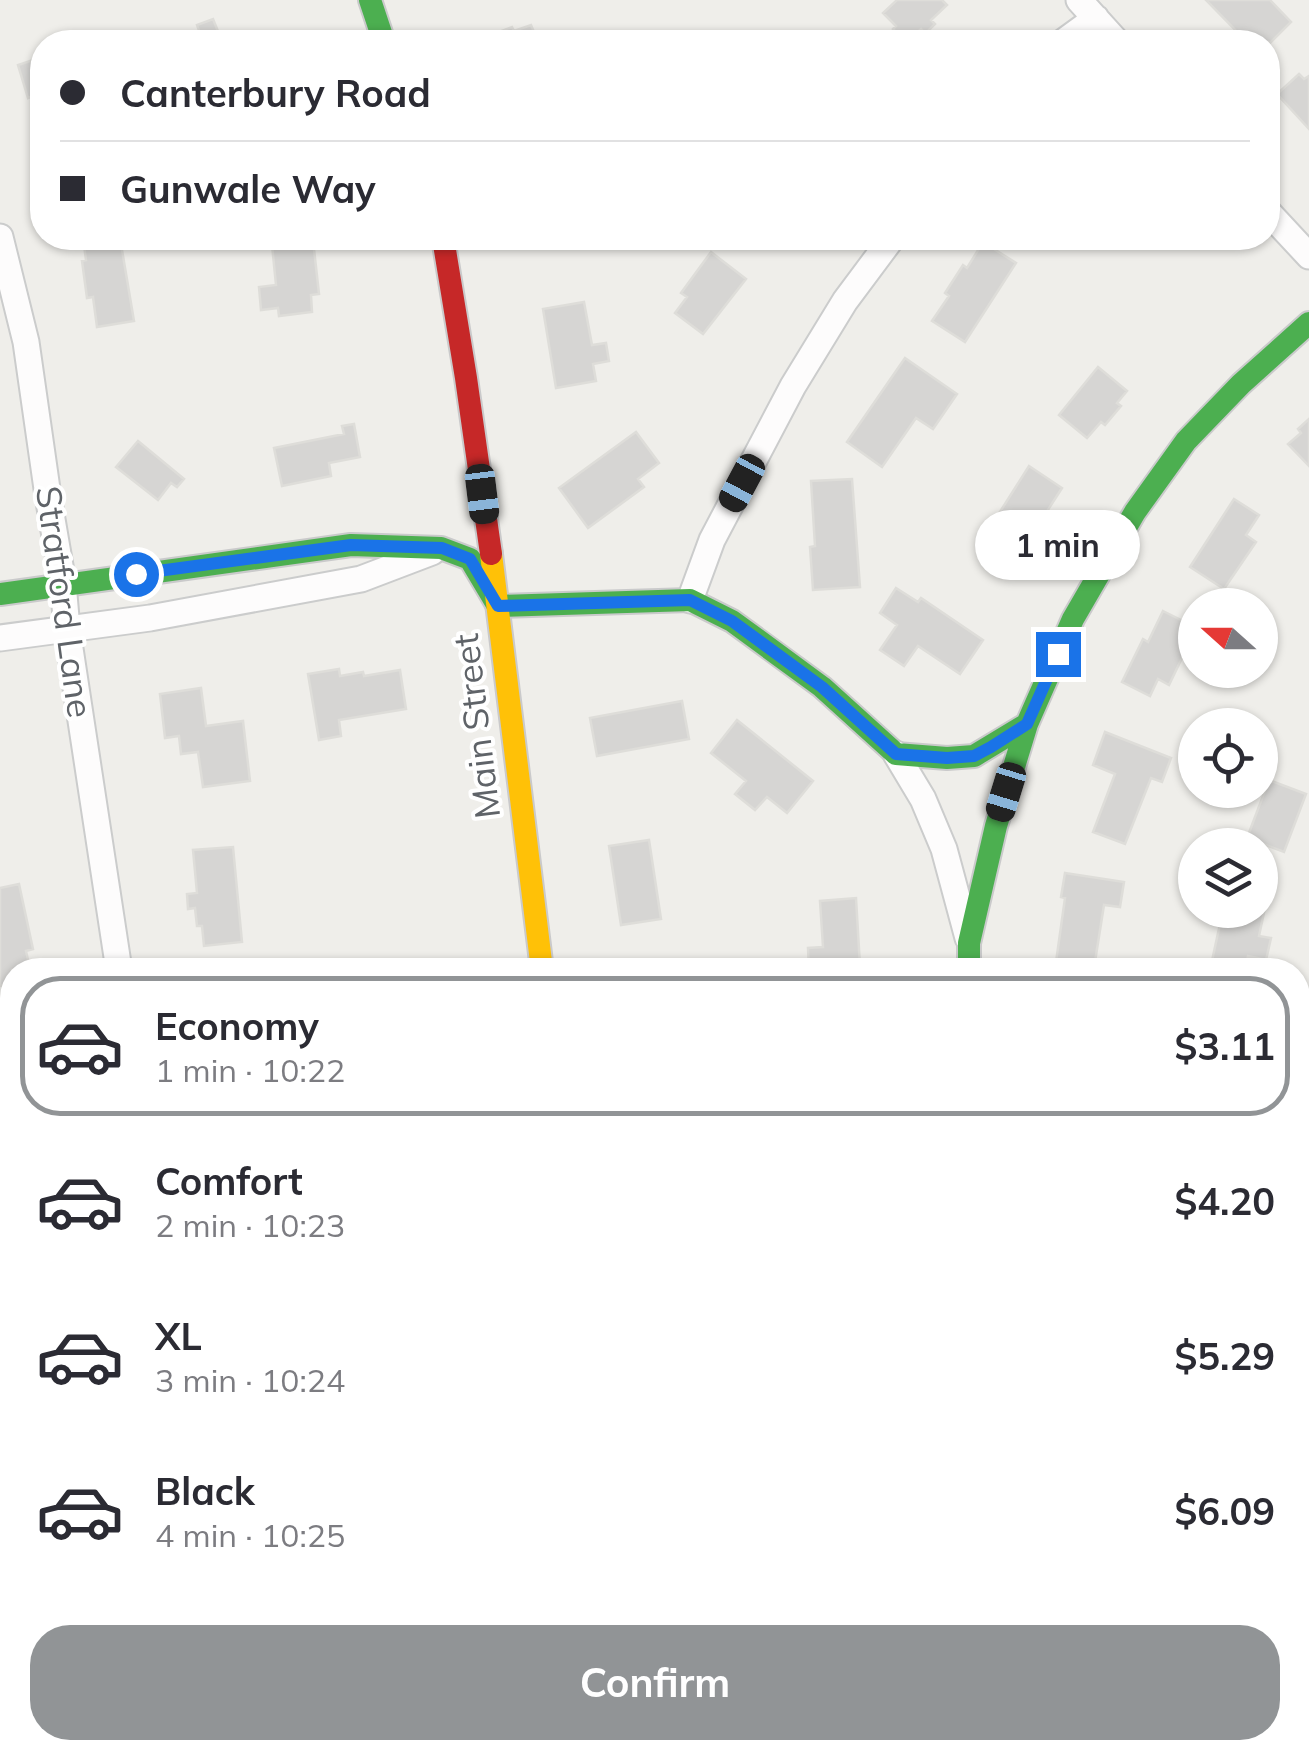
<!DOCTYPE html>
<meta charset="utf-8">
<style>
:root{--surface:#fff;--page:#f2f2f3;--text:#2b2b33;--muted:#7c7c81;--line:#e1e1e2;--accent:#919496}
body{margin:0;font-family:Mulish,sans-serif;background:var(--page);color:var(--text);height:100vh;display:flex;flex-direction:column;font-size:38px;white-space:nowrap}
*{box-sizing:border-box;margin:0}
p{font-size:32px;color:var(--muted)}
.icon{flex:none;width:55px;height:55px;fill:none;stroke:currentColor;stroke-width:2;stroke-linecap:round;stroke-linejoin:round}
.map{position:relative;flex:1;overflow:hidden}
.side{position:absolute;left:0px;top:958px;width:1310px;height:802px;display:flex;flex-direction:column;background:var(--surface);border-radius:40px 40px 0 0;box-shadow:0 2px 8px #0004}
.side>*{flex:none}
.guide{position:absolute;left:30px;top:30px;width:1250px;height:220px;border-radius:40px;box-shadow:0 2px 8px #0004;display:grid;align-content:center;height:220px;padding:0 30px;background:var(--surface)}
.needle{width:65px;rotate:291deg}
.buttons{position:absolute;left:1178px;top:588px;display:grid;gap:20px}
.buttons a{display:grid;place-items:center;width:100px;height:100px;border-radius:50%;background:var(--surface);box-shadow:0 2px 8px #0004;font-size:50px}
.end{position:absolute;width:45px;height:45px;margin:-22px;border:12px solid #1a73e8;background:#fff;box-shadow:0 0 0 5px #fff}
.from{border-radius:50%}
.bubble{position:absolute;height:70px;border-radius:35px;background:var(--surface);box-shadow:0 2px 8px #0004;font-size:32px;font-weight:700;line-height:70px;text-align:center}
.car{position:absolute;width:30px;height:60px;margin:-30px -15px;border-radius:12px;box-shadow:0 0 8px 2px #0007;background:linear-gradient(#222 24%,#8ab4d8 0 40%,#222 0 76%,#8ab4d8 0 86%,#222 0)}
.guide b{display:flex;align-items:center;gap:35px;height:95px;font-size:38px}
.guide b+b{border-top:2px solid var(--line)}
.guide i{width:25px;height:25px;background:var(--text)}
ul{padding:18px 0 0;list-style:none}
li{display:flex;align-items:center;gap:30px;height:140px;margin:0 20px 15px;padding:0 10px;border:5px solid transparent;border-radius:40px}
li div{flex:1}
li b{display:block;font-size:38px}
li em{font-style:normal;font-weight:700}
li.active{border-color:var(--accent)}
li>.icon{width:90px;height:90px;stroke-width:1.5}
.action{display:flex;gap:20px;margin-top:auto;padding:20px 30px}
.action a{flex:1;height:115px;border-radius:40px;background:var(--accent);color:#fff;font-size:40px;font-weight:700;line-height:115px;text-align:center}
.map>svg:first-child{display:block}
.green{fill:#d8ebd6}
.building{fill:#d6d5d3;stroke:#deddd9;stroke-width:2.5}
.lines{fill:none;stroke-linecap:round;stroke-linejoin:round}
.street-casing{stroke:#cbcccc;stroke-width:29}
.fast-casing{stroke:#cacacb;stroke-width:26}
.slow-casing{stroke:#cacacb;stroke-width:26}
.jam-casing{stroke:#cacacb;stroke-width:26}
.street{stroke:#fdfcfc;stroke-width:25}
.fast{stroke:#4caf50;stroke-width:22}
.slow{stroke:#ffc107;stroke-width:22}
.jam{stroke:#c62828;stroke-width:22}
.route{stroke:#1a73e8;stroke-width:12}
.labels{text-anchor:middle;stroke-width:8;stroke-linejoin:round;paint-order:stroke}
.street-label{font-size:35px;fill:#5f6368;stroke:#fff}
</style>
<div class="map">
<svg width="1309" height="1758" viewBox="0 0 1309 1758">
<rect width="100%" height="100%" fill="#efeeea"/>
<path class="green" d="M0,1271L12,1278V1504L0,1506Z"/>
<path class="building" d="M897,0H942L947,5L931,20L935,24L925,34L921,29L906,42L893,29L896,26L883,13Z
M1206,0H1270L1291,22L1268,45V42H1247Z
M213,19L222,41L203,42L197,25Z
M531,25L538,42H481L480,39L512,27L514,31Z
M42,57V109L38,94L28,98L18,65Z
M1299,74L1304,79L1309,76V129L1277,94Z
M83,238H120L134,321L97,327L93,297L87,298L82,261L86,260Z
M313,240L319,294L311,295L312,312L279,316L278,308L261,310L259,287L276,285L272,245Z
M983,242L1016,263L965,342L932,321L949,296L945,293L963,265L967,268Z
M711,252L746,279L703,334L675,313L687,297L681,293Z
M584,302L592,345L606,343L609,361L593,364L596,381L556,388L543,309Z
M905,358L957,394L933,429L916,418L882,467L847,442Z
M1098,367L1127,391L1117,403L1121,406L1105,425L1101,422L1087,438L1059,415Z
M1309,419V466L1288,444L1301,433L1298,429Z
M354,424L360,457L329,463L331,476L282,486L274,448L344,434L342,426Z
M636,432L659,463L638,479L644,487L588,528L559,488Z
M138,441L184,479L177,487L171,483L158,500L116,467Z
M1029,466L1062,488L1017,558L984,537Z
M852,479L860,587L813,590L810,547L815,546L811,481Z
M1234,499L1259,515L1246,535L1256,542L1224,589L1190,567Z
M896,588L918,602L921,598L983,640L960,674L918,646L904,666L880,650L897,625L880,613Z
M1163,611L1195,627V631L1169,685L1158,679L1150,696L1122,682L1143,639L1148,642Z
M339,669L340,676L363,672L364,676L400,670L406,709L339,720L341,736L319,740L308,674Z
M201,688L206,726L243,721L250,781L203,787L198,752L181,754L179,736L165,738L160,694Z
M682,701L689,739L597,756L590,718Z
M737,720L813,781L787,813L767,797L755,810L735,794L746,781L711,753Z
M1105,732L1171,758L1162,782L1151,778L1125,844L1093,832L1115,774L1093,765Z
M1269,780L1306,794L1284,852L1247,838Z
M649,840L661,919L621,925L609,846Z
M233,847L242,942L204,946L202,926H197L195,908L188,909L187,894L197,893L193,850Z
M1065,873L1124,882L1120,907L1104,905L1094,968L1056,962L1065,898L1061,897Z
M19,884L33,949L26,951L30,969L12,970V983L0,986V888Z
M1260,892L1268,894L1259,936L1271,938L1266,960L1248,956L1245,970H1210L1223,910H1260Z
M856,898L860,966L866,965V970H809L808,948L823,947L820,901Z
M12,1075V1095L0,1098V1078Z
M1304,1659L1307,1702L1309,1701V1748L1286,1750V1748H1298V1660Z
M393,1748H405L421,1752L419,1758H390Z
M858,1748H903L909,1756L864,1758Z
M1049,1748H1093L1080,1758H1057Z"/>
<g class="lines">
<g class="street-casing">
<path id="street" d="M1079,0L1117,42
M1063,42L1096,18
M1268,212L1309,256
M0,237L26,342L48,496L63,583L67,629L119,970
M690,600L712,540L793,386L845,301L892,238
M0,638L150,618L361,579L432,552
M896,754L923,799L944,849L968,938
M0,1539L12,1538
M1192,1748L1200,1758"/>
</g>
<g class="fast-casing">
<path id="fast" d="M370,0L384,42
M0,594L351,545L441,548L470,559L498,606L690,600L732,621L822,687L896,754L947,758L974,756L1027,724
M969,970V943L996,826L1027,724L1073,619L1135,512L1186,441L1241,384L1309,323
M745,1748L753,1758"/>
</g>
<g class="slow-casing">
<path id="slow" d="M491,554L542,970"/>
</g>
<g class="jam-casing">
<path id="jam" d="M443,238L466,378L491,554"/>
</g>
<use href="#street" class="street"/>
<use href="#fast" class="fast"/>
<use href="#slow" class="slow"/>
<use href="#jam" class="jam"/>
</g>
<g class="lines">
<path class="route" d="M136,574L351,545L442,548L470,559L498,606L690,600L732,621L822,687L896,754L947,758L974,756L991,747L1027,724L1058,654"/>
</g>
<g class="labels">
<g class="street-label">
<text transform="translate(64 602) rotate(82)" y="12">Stratford Lane</text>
<text transform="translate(477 726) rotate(-97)" y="12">Main Street</text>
</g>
</g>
</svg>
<div class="buttons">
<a><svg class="needle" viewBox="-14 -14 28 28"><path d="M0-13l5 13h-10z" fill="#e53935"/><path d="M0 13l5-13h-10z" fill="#7c7c81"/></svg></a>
<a><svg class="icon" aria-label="locate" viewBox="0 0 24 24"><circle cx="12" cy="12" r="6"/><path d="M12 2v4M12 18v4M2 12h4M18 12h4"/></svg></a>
<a><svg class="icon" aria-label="layers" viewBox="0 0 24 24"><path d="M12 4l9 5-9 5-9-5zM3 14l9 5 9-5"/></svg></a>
</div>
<i class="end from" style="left:136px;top:574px"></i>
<i class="end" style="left:1058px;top:654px"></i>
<div class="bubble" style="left:975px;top:510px;width:165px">1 min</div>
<i class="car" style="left:742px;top:483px;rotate:208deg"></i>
<i class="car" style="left:482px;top:494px;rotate:173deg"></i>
<i class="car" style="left:1006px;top:792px;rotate:197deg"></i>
<div class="guide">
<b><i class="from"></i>Canterbury Road</b>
<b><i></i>Gunwale Way</b>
</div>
<section class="side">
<ul>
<li class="active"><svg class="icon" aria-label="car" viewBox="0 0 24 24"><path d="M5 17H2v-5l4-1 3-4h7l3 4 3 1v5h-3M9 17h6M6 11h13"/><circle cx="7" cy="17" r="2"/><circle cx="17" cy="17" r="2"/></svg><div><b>Economy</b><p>1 min · 10:22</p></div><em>$3.11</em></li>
<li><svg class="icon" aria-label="car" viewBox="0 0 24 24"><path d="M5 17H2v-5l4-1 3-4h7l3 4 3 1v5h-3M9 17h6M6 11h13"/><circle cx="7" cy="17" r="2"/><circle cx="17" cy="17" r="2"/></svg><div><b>Comfort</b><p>2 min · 10:23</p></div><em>$4.20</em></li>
<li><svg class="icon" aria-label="car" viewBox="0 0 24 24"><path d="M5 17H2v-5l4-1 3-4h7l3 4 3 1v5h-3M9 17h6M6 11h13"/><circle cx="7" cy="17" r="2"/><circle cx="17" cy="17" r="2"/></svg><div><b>XL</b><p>3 min · 10:24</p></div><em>$5.29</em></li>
<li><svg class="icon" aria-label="car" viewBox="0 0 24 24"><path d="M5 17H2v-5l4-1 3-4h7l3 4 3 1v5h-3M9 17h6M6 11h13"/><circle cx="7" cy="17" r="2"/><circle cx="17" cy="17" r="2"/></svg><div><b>Black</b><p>4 min · 10:25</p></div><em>$6.09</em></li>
</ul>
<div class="action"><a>Confirm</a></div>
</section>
</div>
